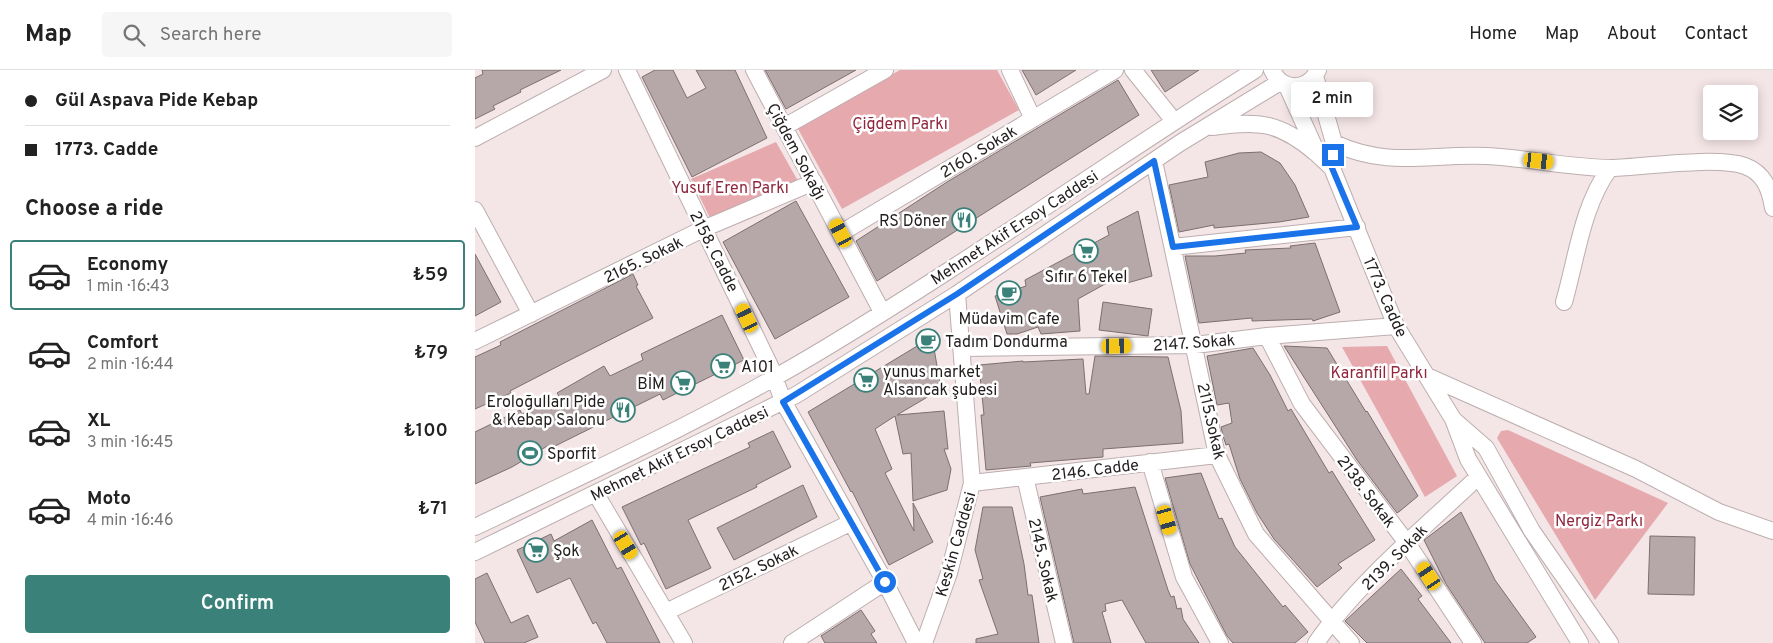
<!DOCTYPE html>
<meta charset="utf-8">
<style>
:root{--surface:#fff;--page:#f6f6f6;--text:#222;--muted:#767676;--line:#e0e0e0;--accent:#3a8179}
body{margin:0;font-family:Overpass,sans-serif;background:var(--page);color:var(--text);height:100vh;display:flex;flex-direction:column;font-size:19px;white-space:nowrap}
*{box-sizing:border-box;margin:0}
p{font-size:16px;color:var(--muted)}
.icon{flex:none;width:28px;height:28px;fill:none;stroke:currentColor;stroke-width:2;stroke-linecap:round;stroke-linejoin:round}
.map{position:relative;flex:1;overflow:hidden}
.side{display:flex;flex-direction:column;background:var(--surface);width:475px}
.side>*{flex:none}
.guide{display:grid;align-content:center;height:110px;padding:0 25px;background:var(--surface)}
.controls{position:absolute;left:1228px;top:15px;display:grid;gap:10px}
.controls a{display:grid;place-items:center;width:55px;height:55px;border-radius:5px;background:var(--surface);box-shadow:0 2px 12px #0003;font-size:25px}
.end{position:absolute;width:22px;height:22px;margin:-11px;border:6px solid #1a73e8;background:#fff;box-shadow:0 0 0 2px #fff}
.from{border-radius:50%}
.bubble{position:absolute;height:35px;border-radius:5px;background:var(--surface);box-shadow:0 2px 12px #0003;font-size:16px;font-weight:600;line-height:35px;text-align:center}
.car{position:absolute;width:15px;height:30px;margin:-15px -8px;border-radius:6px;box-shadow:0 0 4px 1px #0007;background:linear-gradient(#f5c518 24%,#345 0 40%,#f5c518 0 76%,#345 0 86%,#f5c518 0)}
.guide b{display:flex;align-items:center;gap:18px;height:48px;font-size:19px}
.guide b+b{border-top:1px solid var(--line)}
.guide i{width:12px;height:12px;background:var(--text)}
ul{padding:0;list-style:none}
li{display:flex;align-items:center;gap:15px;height:70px;margin:0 10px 8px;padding:0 15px;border:2px solid transparent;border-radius:5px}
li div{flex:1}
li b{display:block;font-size:19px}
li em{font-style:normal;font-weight:600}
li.on{border-color:var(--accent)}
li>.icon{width:45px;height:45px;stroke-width:1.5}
h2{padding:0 25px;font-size:22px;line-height:60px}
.primary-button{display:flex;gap:10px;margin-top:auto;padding:10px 25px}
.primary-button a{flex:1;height:58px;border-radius:5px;background:var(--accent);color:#fff;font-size:20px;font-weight:600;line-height:58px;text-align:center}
header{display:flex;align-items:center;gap:30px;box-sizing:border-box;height:70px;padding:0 25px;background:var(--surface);border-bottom:1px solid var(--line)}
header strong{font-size:24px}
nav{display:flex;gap:28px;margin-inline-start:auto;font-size:18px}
.search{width:350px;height:45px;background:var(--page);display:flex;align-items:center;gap:12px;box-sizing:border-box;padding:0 18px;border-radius:5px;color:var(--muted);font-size:19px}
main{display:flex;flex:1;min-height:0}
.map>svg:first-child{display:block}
.green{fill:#e5a9ae}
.building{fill:#b6a8a9;stroke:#7c6f70}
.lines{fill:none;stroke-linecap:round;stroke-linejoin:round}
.minor-casing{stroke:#bdaeaf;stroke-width:18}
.minor{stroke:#fff;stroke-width:16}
.route{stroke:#1a73e8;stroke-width:6}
.labels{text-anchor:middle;stroke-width:5;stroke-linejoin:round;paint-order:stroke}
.park-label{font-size:16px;fill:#90263d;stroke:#fff}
.street-label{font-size:16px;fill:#221d1d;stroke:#fff}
.poi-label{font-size:16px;fill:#221d1d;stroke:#fff;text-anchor:start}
</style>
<header>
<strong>Map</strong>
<div class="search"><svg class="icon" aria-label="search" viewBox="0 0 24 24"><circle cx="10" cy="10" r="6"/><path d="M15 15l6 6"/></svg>Search here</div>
<nav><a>Home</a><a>Map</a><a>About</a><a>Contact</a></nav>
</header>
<main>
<section class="side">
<div class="guide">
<b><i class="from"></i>Gül Aspava Pide Kebap</b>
<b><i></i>1773. Cadde</b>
</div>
<h2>Choose a ride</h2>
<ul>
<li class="on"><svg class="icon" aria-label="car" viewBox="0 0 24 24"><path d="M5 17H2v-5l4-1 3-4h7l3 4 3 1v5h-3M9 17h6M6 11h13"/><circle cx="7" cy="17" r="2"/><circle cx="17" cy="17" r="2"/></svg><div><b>Economy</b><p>1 min · 16:43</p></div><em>₺59</em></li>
<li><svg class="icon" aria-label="car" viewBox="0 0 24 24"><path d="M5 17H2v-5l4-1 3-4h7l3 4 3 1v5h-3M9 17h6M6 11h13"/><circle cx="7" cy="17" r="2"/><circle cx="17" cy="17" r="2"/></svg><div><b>Comfort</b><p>2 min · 16:44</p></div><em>₺79</em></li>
<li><svg class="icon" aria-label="car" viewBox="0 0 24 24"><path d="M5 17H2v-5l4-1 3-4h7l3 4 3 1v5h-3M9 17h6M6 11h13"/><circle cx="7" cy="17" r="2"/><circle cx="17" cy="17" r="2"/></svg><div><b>XL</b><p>3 min · 16:45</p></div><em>₺100</em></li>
<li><svg class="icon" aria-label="car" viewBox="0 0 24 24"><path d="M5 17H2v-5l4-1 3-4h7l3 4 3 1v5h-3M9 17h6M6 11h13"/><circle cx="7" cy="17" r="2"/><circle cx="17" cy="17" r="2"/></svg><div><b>Moto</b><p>4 min · 16:46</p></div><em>₺71</em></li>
</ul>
<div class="primary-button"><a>Confirm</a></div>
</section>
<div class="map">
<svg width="1298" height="573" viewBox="0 0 1298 573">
<rect width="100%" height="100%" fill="#f4e5e6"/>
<path class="green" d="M425,0H522L544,40L367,139L322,57Z
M301,72L323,111L236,150L216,109Z
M912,276L982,406L950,427L867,277Z
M1033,360L1193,433L1120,530L1022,368L1026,361Z"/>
<path class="building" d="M7,0H86L45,20L46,22L18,36L20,39L0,49V8L8,4Z
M180,0H198L212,28L231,18L221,0H260L292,68L217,107L167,7Z
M290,0H381L311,39Z
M547,0H601L561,25Z
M676,0H724L690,22Z
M643,10L664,45L402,211L381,171L472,112Z
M786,82L805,93L820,115L834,147L804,152L739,158V155L704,162L694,115L733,107L730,92L764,83Z
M321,131L374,227L300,269L248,172Z
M663,141L677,206L652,213L648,204L603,229L605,261L566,264L563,257L542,264H532L520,226L551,216L550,210L634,165L632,157Z
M840,173L865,242L838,251L837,249L777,251V248L724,253L710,186H740L771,183L770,180L816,178L815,176Z
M0,184L26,232L0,246Z
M158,204L163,215L161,216L178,248L93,291L35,321L36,323L0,339V287L26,275L25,272Z
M628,232L677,239L673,266L624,260Z
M247,245L269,290L188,330L185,324L76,378L74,375L37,397L0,414V362L45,340L47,344L84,326L82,323L129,296L135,306L168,290L166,284Z
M457,267L466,319L422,345L469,341L473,379H469L476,399L472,420L438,431L436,383L428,384L420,346L400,359L417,399L410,403L439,461L438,433L458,472L414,495L377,421L376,422L333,342Z
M809,276L852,278L891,342L892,341L943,426L925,441L922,443L882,390Z
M778,278L795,305L813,341L816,339L854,403L857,401L900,470L863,494L867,498L842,517L799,469L782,443L765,409L754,374L751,375L748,366L746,357L757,353L754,333L742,335L732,286Z
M620,286L693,287L706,341L708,373L628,379V387L555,393L556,396L511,400L506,345H509L504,295L548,291V292L608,289L611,324H614Z
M298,361L316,397L281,415L282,417L213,450L236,498L191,519L169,473L166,475L147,437L275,377L273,373Z
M726,403L744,449L747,448L760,477L808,537L810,535L833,562L820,573H758L752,566L715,494L690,408Z
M328,415L342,447L259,490L242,458Z
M660,417L693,520L696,527L699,526L702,539L706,538L708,549L724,573H671L647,530L630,534L631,541L627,542L636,573H599L565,427L607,419L608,424Z
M508,437H537L549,494L553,525H557L564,573H501V569L523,564L504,510L508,509L500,480Z
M986,442L1020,510L1061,567L1052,573H1010L971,514L949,470Z
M117,450L142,499L146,497L185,573H132L121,552L118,554L95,508L62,523L42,480L76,464L79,471Z
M1175,466L1220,467L1219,525L1173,524Z
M926,499L947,526L943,529L976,573H892L870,551Z
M12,503L36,553L53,545L63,567L49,573H10L0,552V509Z
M386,540L400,561L396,564L402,573H350L346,566Z"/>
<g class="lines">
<g class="minor-casing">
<path id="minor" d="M152,0L296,298L308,331L410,512L441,573
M279,0L407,242
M535,0L558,49
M658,0L699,51
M797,0C807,22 833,21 843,0
M840,6L859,73L858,83
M812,16L843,85L857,98L921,256L978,349L993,389L1105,573
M309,57L410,0
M737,57C784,50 804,52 841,83
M0,68L128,0
M859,73C915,99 955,83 1012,86C1053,88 1096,98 1137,98C1170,97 1241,86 1270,96C1289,103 1295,119 1298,138
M679,91L742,385L781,464L876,573
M0,140L56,244
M366,163L640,0
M698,177L882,157
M1089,232C1102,187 1107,136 1135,98
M792,266L827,334L932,473L998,573
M0,271L228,159L339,112
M487,278L720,275L792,266L921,256
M952,306L1161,399L1244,442L1298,461
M980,351L1011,378L1057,461L1135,573
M675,392L709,507L745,573
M550,407L589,573
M497,413L742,385
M121,424L209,573
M0,457C119,400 240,345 352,277C498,189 636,90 780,0
M0,482L321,325L482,224L705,73L805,12
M191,542L375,453
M317,573L410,512
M449,573L474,503L497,413L482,224
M841,573C882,513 950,457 1003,407"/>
</g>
<use href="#minor" class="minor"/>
</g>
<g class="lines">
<path class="route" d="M410,512L308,332L482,224L679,91L698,177L882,157L857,98L858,85"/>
</g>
<defs>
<g id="restaurant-ring" transform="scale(1.25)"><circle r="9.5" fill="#fff" stroke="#3a8179" stroke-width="1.5"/><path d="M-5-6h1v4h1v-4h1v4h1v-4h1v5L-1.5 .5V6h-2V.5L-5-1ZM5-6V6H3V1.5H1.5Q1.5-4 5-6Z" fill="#3a8179"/></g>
<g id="supermarket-ring" transform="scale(1.25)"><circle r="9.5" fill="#fff" stroke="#3a8179" stroke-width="1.5"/><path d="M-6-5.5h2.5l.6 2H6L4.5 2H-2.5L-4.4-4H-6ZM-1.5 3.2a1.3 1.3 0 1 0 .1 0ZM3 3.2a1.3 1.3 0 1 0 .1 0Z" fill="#3a8179"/></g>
<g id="cafe-ring" transform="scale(1.25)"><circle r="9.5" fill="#fff" stroke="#3a8179" stroke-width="1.5"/><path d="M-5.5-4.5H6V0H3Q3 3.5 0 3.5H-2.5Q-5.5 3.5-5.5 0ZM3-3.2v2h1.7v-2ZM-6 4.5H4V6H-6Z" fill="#3a8179"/></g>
<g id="stadium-ring" transform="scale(1.25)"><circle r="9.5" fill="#fff" stroke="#3a8179" stroke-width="1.5"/><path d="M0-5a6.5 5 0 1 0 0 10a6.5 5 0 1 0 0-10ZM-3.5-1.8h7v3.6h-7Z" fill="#3a8179"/></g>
</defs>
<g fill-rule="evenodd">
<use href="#restaurant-ring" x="489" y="150"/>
<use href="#supermarket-ring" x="611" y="181"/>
<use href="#cafe-ring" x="534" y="223"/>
<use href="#cafe-ring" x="453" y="271"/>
<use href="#supermarket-ring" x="248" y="296"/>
<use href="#supermarket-ring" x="391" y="310"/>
<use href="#supermarket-ring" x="208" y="313"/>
<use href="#restaurant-ring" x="148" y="340"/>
<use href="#stadium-ring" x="55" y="383"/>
<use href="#supermarket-ring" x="61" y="480"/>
</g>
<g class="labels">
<g class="park-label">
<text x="425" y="59">Çiğdem Parkı</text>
<text x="255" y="123">Yusuf Eren Parkı</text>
<text x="904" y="308">Karanfil Parkı</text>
<text x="1124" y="456">Nergiz Parkı</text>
</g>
<g class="street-label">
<text transform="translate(322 81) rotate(62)" y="6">Çiğdem Sokağı</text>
<text transform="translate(503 81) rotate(-31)" y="6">2160. Sokak</text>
<text transform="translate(539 157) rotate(-33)" y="6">Mehmet Akif Ersoy Caddesi</text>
<text transform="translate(240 181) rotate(63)" y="6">2158. Cadde</text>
<text transform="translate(168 189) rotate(-26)" y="6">2165. Sokak</text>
<text transform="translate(911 227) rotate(66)" y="6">1773. Cadde</text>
<text transform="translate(719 272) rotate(-4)" y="6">2147. Sokak</text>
<text transform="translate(737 351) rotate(77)" y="6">2115.Sokak</text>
<text transform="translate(204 383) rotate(-26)" y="6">Mehmet Akif Ersoy Caddesi</text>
<text transform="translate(620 399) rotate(-7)" y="6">2146. Cadde</text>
<text transform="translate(892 421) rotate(53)" y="6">2138. Sokak</text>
<text transform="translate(480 474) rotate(-74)" y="6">Keskin Caddesi</text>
<text transform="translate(919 487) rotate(-45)" y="6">2139. Sokak</text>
<text transform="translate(569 490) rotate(77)" y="6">2145. Sokak</text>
<text transform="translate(283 497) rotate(-26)" y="6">2152. Sokak</text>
</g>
<g class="poi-label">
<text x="472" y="156" text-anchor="end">RS Döner</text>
<text x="611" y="212" text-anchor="middle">Sıfır 6 Tekel</text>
<text x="534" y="254" text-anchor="middle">Müdavim Cafe</text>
<text x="470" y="277">Tadım Dondurma</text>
<text x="266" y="302">A101</text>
<text x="408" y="307">yunus market<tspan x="408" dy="18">Alsancak şubesi</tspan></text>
<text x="190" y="319" text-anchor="end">BİM</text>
<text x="130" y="337" text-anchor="end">Eroloğulları Pide<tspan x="130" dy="18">&amp; Kebap Salonu</tspan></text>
<text x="72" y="389">Sporfit</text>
<text x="78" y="486">Şok</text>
</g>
</g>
</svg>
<div class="controls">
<a><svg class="icon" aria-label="layers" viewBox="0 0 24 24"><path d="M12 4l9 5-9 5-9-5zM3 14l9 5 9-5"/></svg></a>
</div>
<i class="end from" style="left:410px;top:512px"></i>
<i class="end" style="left:858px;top:85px"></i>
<div class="bubble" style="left:816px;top:12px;width:82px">2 min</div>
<i class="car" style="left:1064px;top:91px;rotate:96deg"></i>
<i class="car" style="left:366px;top:163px;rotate:332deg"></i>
<i class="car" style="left:272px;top:248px;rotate:335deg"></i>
<i class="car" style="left:642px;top:276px;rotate:89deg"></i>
<i class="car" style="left:692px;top:450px;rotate:164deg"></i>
<i class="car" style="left:151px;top:475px;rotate:149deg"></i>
<i class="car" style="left:954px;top:506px;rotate:327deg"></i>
</div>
</main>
